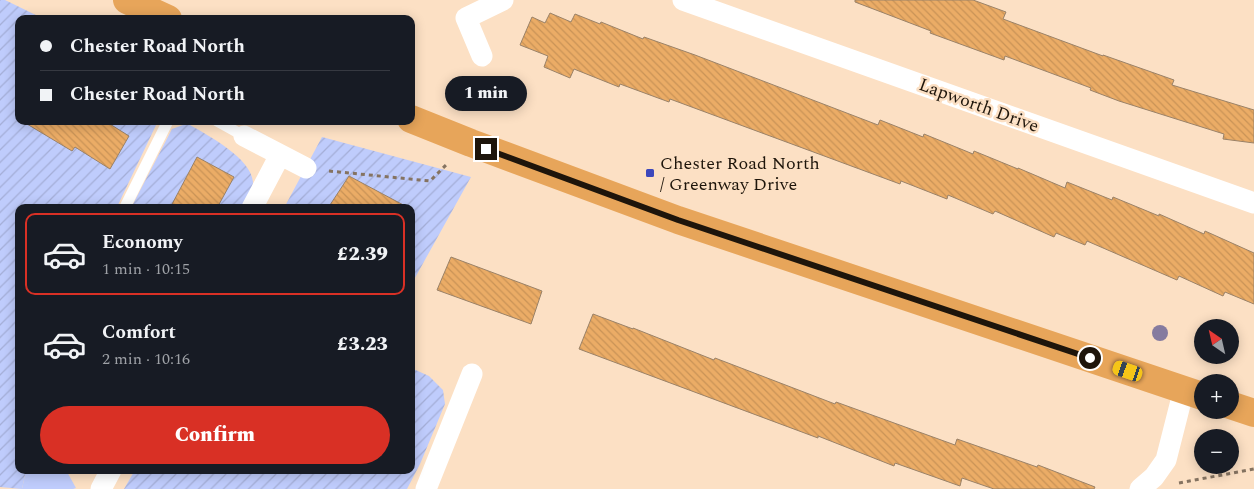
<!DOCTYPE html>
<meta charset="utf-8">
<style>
:root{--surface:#171b24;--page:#242831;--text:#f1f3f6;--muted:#9ea1a6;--line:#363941;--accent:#d93025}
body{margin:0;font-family:Spectral,serif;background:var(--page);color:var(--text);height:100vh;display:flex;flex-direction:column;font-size:19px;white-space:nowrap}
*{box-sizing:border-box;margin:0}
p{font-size:16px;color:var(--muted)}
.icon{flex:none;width:28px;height:28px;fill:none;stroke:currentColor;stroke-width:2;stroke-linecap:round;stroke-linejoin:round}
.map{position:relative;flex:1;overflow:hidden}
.side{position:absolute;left:15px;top:204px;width:400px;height:270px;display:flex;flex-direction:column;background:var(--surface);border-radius:10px;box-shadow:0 2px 12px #0003}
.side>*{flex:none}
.guide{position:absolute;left:15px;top:15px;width:400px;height:110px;border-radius:10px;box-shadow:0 2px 12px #0003;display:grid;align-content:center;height:110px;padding:0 25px;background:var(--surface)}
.needle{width:32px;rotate:326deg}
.controls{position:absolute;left:1194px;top:319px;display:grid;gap:10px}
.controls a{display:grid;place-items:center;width:45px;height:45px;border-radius:50%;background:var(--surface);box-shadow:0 2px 12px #0003;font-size:25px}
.end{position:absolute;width:22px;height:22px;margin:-11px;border:6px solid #1e150b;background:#fff;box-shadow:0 0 0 2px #fff}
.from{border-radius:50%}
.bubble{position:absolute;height:35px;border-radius:18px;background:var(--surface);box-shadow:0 2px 12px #0003;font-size:16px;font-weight:800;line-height:35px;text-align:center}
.car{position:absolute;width:15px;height:30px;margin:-15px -8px;border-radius:6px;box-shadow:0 0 4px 1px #0007;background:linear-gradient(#f5c518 24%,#345 0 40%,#f5c518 0 76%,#345 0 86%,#f5c518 0)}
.guide b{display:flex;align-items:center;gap:18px;height:48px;font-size:19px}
.guide b+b{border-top:1px solid var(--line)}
.guide i{width:12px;height:12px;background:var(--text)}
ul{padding:9px 0 0;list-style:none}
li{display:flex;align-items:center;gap:15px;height:82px;margin:0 10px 8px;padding:0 15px;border:2px solid transparent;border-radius:10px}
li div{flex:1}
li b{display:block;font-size:19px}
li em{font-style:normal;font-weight:800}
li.current{border-color:var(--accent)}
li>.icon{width:45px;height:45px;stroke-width:1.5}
.action{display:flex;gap:10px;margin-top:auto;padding:10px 25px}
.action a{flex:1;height:58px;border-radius:30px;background:var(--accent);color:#fff;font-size:20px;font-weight:800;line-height:58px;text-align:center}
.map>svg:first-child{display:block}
.grass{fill:#bfccfc}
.garden{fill:url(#garden-furrows)}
.building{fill:url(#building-back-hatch);stroke:#9a8268}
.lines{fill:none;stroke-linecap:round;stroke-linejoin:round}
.path{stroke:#857361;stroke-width:3;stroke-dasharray:4 4;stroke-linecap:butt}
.lane{stroke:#fff;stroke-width:11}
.street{stroke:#fff;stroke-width:21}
.highway{stroke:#e7a55a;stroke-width:28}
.tree{fill:#857b9f}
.route{stroke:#1e150b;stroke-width:6}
.poi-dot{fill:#3d47bb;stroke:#fce0c4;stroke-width:2}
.labels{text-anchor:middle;stroke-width:5;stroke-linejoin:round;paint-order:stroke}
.street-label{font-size:18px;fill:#1e150b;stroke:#fce0c4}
.poi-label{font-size:18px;fill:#1e150b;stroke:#fce0c4;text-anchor:start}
</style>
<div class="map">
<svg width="1254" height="489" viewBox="0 0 1254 489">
<defs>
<pattern id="garden-furrows" width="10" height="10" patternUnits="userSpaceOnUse" patternTransform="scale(1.25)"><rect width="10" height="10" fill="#bfccfc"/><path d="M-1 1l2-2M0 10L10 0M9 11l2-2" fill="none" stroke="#a4aed7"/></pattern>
<pattern id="building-back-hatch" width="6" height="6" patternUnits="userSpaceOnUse" patternTransform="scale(1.25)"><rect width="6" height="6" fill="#ebac66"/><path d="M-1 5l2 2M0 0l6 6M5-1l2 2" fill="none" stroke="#c99357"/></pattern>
</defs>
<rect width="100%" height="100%" fill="#fce0c4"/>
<path class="grass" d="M26,470H66L76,488L73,489H22Z"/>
<path class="garden" d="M0,0H5L44,19H19V121H158L117,207L19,208V470H26L22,489L0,487Z
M183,125H190C209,136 251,158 253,182C253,191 246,200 241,207L131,208L172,129Z
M322,137L471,177L411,285V208H284Z
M411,368L429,376L443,390L445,404L420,464L407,489H124L135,470H411Z"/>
<path class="building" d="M855,0H973L1006,12L1003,19L1103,56V55L1174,80L1172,85L1254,110V143L1223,139L1224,134L1119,101L1090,90L1091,88L1005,56L1004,60L930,33L931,31L855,2Z
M550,13L571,22L575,14L600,24L601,22L643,39L644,37L695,55L878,125L880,120L923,137L924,134L973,154L974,151L1018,169V168L1065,188L1067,182L1112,200L1113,197L1159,216V214L1204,234L1205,231L1254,253V304L1225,292L1223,296L1179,276L1177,280L1087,241L1085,245L1056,233L1054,237L995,211L993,214L948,195L947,199L901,181L900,184L670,99L669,102L620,84L619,87L574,69L570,78L544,67L548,56L520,45L532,17L545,23Z
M22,121H105L129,136L110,169L75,147L72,151Z
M197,157L234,177L217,208H170Z
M349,176L409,208H328Z
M451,257L542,291L531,324L437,290Z
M593,314L633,329V328L714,360L715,358L835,404L836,402L955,445L957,439L1037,467L1038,465L1095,487L1094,489H994L962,478L960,486L895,463L894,466L818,436V438L579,349Z"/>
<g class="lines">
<path class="path" d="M329,171L430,181L448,163
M1179,483L1254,469"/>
<path class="lane" d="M217,121L244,136
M125,207L168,121"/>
<path class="street" d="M683,0L1254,203
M482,56L466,18L503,0
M244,136L306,168
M252,208L280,155
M101,489L111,470
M426,489L472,374
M1140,489L1154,477L1166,460L1184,389"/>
<path class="highway" d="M127,0L168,19
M411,119L471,143L678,220L1202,396
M1230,405L1254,413"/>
</g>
<circle class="tree" cx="1160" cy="333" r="8"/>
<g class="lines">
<path class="route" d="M486,149L678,220L1090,358"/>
</g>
<rect class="poi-dot" x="645" y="168" width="10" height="10" rx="2.5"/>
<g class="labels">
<g class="street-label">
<text transform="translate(979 105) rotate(20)" y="6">Lapworth Drive</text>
</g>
<g class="poi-label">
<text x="660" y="169">Chester Road North<tspan x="660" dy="21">/ Greenway Drive</tspan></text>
</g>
</g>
</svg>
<div class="controls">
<a><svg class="needle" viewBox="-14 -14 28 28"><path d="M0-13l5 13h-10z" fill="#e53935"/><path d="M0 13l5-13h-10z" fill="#9ea1a6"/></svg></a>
<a>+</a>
<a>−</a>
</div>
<i class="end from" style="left:1090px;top:358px"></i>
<i class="end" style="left:486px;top:149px"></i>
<div class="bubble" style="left:445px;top:76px;width:82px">1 min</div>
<i class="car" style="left:1128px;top:371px;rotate:289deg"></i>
<div class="guide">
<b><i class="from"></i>Chester Road North</b>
<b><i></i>Chester Road North</b>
</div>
<section class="side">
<ul>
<li class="current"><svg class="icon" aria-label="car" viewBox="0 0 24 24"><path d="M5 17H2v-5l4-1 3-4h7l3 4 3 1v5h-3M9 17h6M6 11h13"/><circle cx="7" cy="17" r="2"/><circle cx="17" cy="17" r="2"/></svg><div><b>Economy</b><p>1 min · 10:15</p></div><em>£2.39</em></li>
<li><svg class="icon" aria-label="car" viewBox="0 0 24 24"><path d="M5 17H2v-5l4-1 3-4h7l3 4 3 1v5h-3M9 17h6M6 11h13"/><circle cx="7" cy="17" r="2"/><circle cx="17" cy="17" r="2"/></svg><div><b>Comfort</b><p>2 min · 10:16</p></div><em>£3.23</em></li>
</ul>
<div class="action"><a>Confirm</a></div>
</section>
</div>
